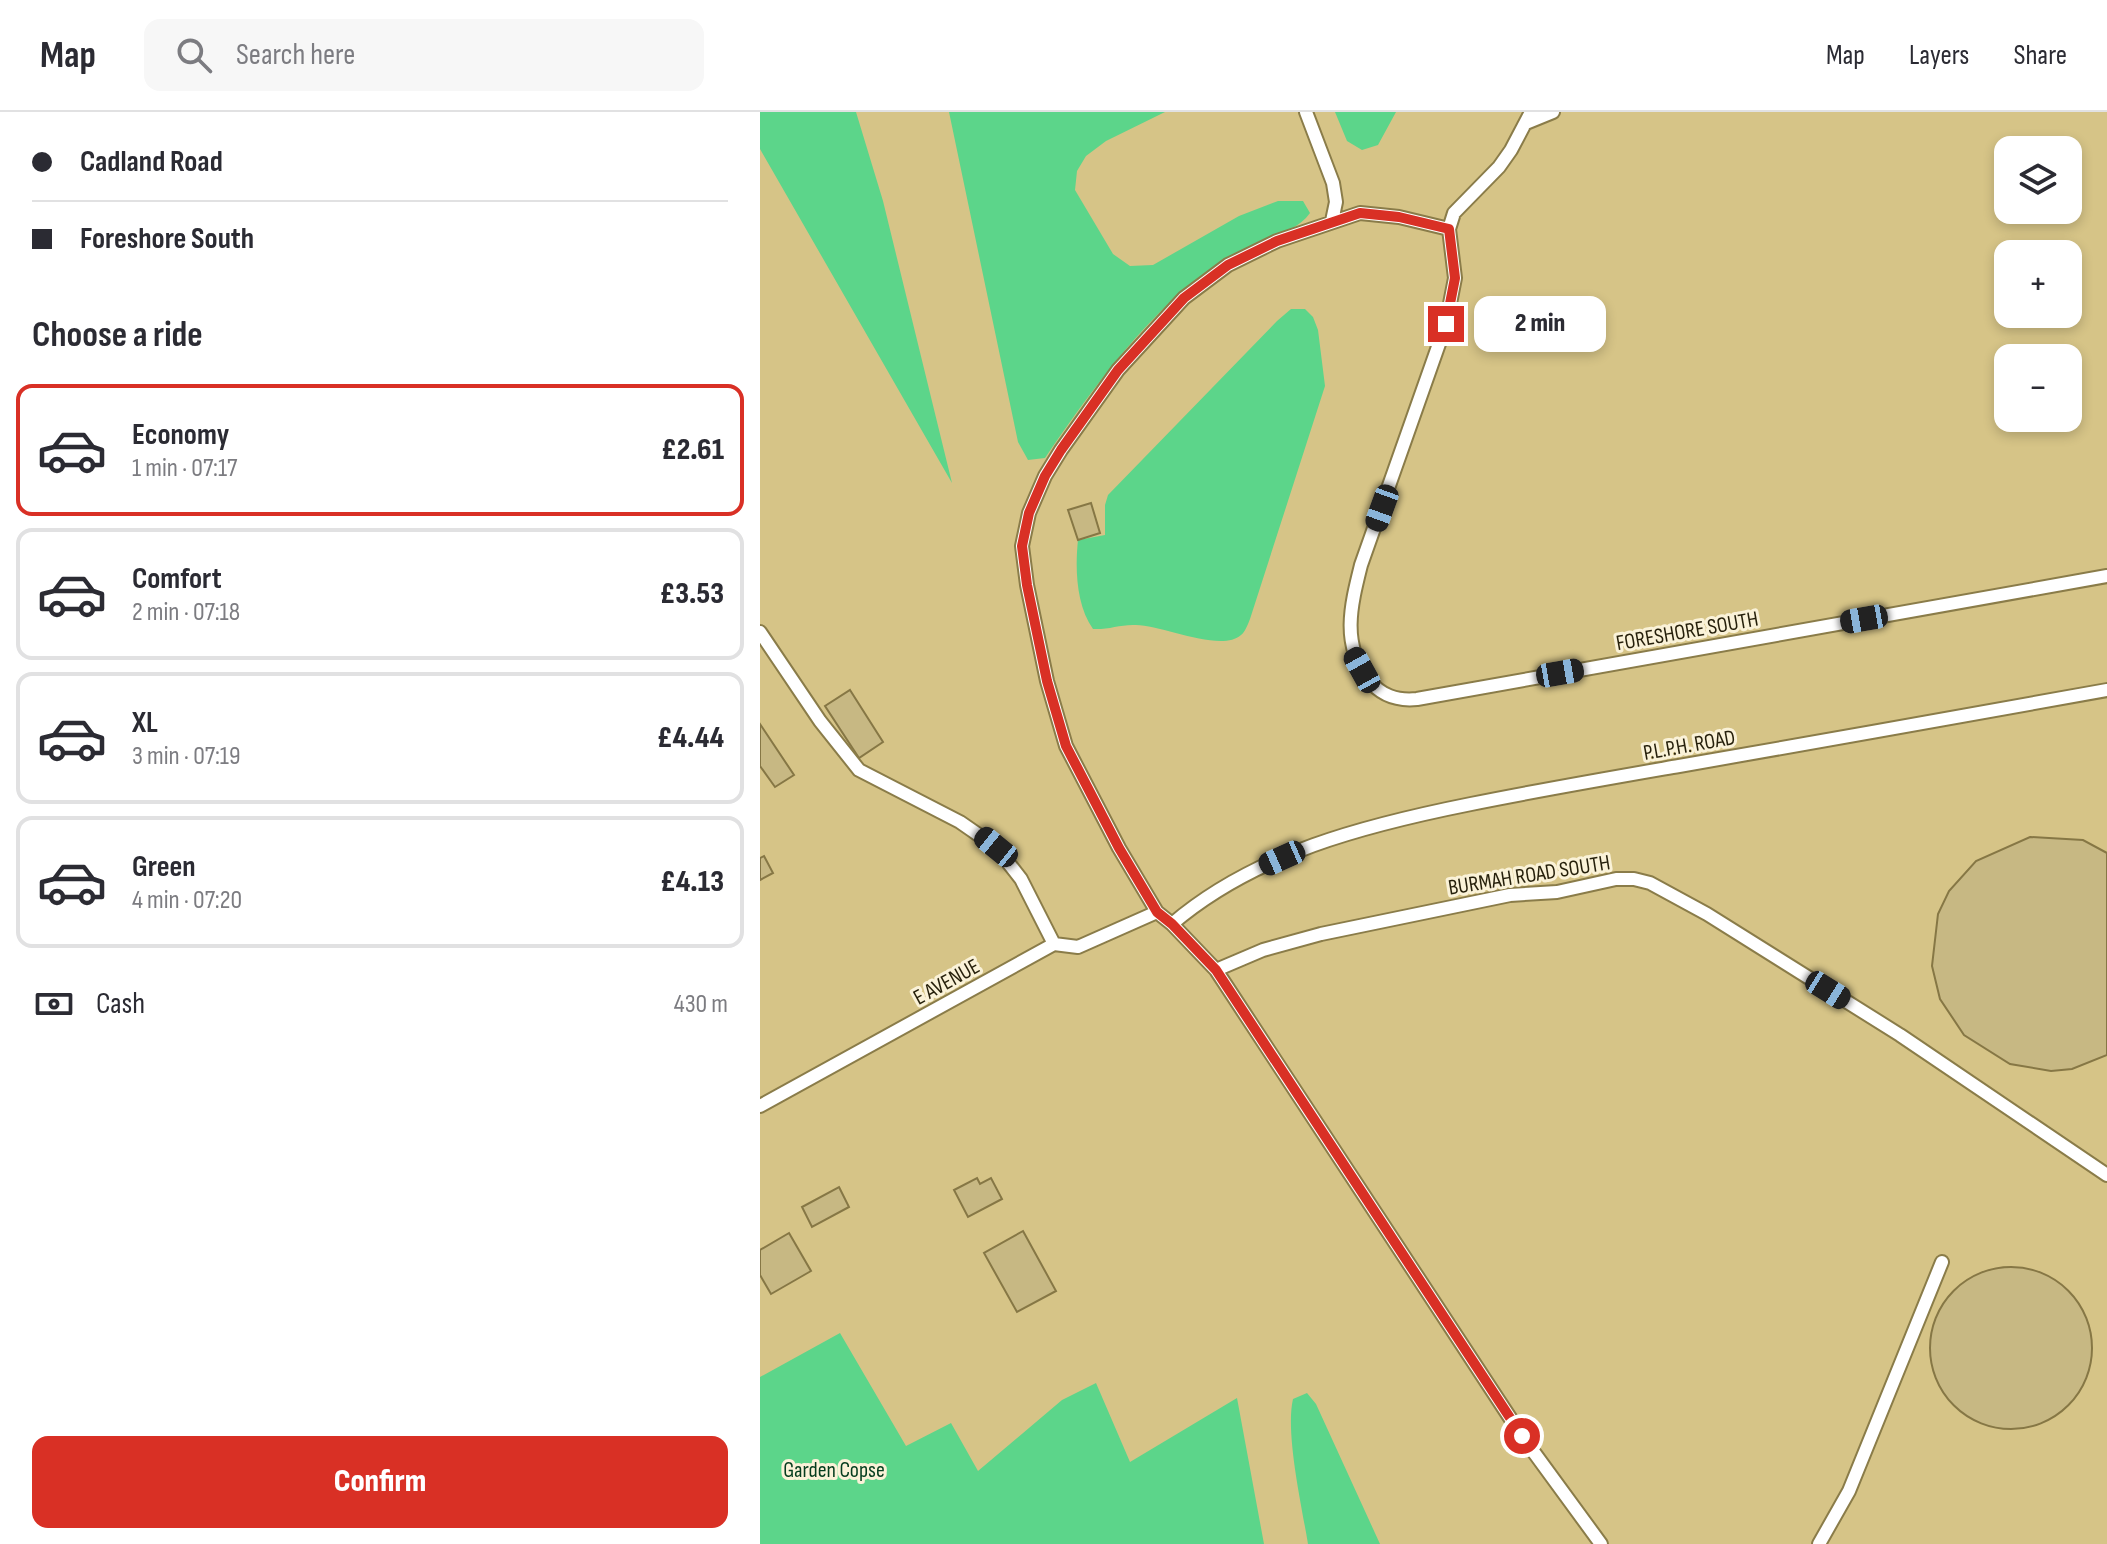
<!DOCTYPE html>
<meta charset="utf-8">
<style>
:root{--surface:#fff;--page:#f7f7f7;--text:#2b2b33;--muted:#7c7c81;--line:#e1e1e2;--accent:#d93025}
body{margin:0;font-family:"Sofia Sans Condensed",sans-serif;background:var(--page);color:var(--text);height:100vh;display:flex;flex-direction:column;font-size:30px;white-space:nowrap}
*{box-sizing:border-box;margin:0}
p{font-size:26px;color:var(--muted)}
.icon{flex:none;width:44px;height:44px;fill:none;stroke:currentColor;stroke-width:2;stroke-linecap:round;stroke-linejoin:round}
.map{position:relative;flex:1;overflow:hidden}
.sheet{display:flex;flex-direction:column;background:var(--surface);width:760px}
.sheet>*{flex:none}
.top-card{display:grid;align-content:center;height:176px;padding:0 32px;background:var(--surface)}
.tools{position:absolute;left:1234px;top:24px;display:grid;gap:16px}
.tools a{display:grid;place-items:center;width:88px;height:88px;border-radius:16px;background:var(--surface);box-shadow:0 4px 12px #0003;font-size:40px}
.end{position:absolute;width:36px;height:36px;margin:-18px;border:10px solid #d93025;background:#fff;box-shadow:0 0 0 4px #fff}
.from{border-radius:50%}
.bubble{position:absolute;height:56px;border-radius:16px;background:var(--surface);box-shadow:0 4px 12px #0003;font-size:26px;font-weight:800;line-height:56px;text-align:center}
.car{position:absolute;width:24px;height:48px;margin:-24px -12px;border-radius:10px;box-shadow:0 0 6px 2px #0007;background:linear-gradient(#222 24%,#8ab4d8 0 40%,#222 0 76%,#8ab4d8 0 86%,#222 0)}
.top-card b{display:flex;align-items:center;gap:28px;height:76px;font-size:30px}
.top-card b+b{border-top:2px solid var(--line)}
.top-card i{width:20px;height:20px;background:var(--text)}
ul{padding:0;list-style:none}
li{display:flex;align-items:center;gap:24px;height:132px;margin:0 16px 12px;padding:0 16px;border:4px solid var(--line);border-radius:16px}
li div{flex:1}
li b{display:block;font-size:30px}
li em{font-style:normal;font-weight:800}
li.active{border-color:var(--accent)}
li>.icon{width:72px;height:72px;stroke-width:1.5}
h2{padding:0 32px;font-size:36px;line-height:96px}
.pay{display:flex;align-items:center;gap:20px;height:88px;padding:0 32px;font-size:30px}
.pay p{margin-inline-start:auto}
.action{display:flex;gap:16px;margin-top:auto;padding:16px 32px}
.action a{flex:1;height:92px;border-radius:16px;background:var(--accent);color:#fff;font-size:32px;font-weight:800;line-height:92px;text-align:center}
header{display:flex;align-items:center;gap:48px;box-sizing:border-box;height:112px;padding:0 40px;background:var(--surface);border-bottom:2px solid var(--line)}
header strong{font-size:38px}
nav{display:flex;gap:44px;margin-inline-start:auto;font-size:28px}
.search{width:560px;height:72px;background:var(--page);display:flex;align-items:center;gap:20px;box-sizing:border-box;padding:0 28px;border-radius:16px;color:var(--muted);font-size:30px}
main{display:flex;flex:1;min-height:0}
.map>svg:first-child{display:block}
.built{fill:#d6c487;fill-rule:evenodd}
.green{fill:#5cd58a}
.building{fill:#c7b883;stroke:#867745;stroke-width:2}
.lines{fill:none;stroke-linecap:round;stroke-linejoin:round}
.service-casing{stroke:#8a7c49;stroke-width:16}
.service{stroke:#fff;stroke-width:12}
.route{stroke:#d93025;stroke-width:10}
.labels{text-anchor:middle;stroke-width:6;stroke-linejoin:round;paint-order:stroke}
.street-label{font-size:22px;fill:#251f0a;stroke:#faf2d8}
.park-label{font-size:22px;fill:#043d1e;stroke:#faf2d8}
</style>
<header>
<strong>Map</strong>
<div class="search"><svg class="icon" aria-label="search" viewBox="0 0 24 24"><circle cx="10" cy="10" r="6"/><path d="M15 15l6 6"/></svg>Search here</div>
<nav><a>Map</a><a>Layers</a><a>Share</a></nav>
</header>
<main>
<section class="sheet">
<div class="top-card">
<b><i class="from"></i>Cadland Road</b>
<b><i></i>Foreshore South</b>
</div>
<h2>Choose a ride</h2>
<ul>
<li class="active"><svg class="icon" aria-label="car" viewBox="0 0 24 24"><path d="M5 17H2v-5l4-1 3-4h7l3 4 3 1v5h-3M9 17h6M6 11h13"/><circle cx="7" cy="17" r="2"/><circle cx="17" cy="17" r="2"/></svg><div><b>Economy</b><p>1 min · 07:17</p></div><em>£2.61</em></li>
<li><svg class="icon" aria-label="car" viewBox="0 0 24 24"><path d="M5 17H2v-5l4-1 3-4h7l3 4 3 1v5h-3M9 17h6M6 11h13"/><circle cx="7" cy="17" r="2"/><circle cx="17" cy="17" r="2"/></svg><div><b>Comfort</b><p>2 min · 07:18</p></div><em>£3.53</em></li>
<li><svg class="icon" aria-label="car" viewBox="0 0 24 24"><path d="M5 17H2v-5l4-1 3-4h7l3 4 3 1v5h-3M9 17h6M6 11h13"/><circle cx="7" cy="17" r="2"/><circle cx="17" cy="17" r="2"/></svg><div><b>XL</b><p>3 min · 07:19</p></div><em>£4.44</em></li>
<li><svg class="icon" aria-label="car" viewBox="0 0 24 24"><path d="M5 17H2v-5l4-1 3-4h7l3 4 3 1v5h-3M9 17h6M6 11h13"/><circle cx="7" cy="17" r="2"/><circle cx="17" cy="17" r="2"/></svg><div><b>Green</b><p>4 min · 07:20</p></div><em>£4.13</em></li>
</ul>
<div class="pay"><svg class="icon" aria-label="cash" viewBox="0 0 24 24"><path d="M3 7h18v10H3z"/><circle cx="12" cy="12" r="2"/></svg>Cash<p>430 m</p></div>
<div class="action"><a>Confirm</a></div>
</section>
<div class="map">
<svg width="1347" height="1432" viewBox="0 0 1347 1432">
<rect width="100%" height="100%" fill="#e1d19c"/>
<path class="built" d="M0,0H1347V1432H0ZM1248,38H1308V98H1248ZM1248,142H1308V202H1248ZM1248,246H1308V306H1248Z"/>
<path class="green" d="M0,0H96L123,89L192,371L0,37Z
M189,0H405L346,29L326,44L317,59L315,78L353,142L370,154L393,153L479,104L518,89H543L550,101C537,119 517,121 498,130C479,140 458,153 440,165C381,209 326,286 285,346L268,348L258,330Z
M575,0H636L618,33L602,38L587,29Z
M531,197H545L553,205L558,218L565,274L490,507C488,512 485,520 481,523C461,541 402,513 376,513C361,512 348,518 333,517C316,493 315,456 318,428L345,423V393L348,383L517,209Z
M80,1221L146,1334L191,1311L218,1359L302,1288L336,1271L370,1350L477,1286L504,1432H0V1265Z
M547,1281L556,1292L620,1432H548C542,1395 525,1321 533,1287Z"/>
<path class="building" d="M331,391L340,421L318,428L308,398Z
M90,578L123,630L99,646L65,594Z
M0,612L34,663L15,675L0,654Z
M1270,725L1323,728L1347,741V943L1312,957L1291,959L1250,952L1204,923L1180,887L1172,854L1178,802L1189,779L1216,749Z
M4,744L13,761L0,768V746Z
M217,1066L220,1072L231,1066L242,1087L208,1105L194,1078Z
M79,1075L89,1095L52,1115L42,1095Z
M263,1119L296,1179L257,1200L224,1141Z
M29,1121L51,1159L11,1182L0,1163V1138Z
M1170 1236a81 81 0 1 1 162 0a81 81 0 1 1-162 0Z"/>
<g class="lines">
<g class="service-casing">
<path id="service" d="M546,0L573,71L576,90L572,109
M771,0L751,38L739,55L694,101L689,117L695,166L686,212L601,453C591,493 581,531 608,567C621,584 637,589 657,587L1347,464
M766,11L793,0
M689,117L639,105L600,101L517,129L468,153L424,186L358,258L301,338L285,364L269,401L262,434L267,473L287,569L306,634L359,736L397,800L412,812L456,858L762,1324L841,1432
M0,520L60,609L99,658L200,710L236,735L261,767L294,832
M412,812C495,741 606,713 711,692C780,678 850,666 919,654C1062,629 1204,604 1347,578
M456,858L503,838L561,822L750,783L797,780L856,767H874L890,771L947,802L1140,923L1347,1063
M0,994L294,832L318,835L397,800
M1059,1432L1089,1379L1182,1150"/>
</g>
<use href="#service" class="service"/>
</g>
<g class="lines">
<path class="route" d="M686,212L695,166L689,117L639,105L600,101L517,129L468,153L424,186L358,258L301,338L285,364L269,401L262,434L267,473L287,569L306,634L359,736L397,800L412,812L456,858L762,1324"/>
</g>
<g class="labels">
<g class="street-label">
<text transform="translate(927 518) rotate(-10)" y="8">FORESHORE SOUTH</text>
<text transform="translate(929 632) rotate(-10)" y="8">P.L.P.H. ROAD</text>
<text transform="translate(769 762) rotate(-9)" y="8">BURMAH ROAD SOUTH</text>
<text transform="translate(186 869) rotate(-29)" y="8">E AVENUE</text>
</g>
<g class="park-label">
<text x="74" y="1365">Garden Copse</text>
</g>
</g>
</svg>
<div class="tools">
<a><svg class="icon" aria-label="layers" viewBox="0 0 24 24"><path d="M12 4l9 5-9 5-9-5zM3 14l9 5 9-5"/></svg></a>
<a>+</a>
<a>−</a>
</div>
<i class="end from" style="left:762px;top:1324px"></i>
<i class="end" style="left:686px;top:212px"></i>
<div class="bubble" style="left:714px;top:184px;width:132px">2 min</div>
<i class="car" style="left:622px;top:396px;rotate:200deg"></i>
<i class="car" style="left:1104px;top:507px;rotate:260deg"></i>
<i class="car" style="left:602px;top:558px;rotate:331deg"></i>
<i class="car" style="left:800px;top:561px;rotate:80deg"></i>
<i class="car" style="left:236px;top:735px;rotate:309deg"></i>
<i class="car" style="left:522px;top:746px;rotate:246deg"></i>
<i class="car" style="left:1068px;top:878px;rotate:122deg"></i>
</div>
</main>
